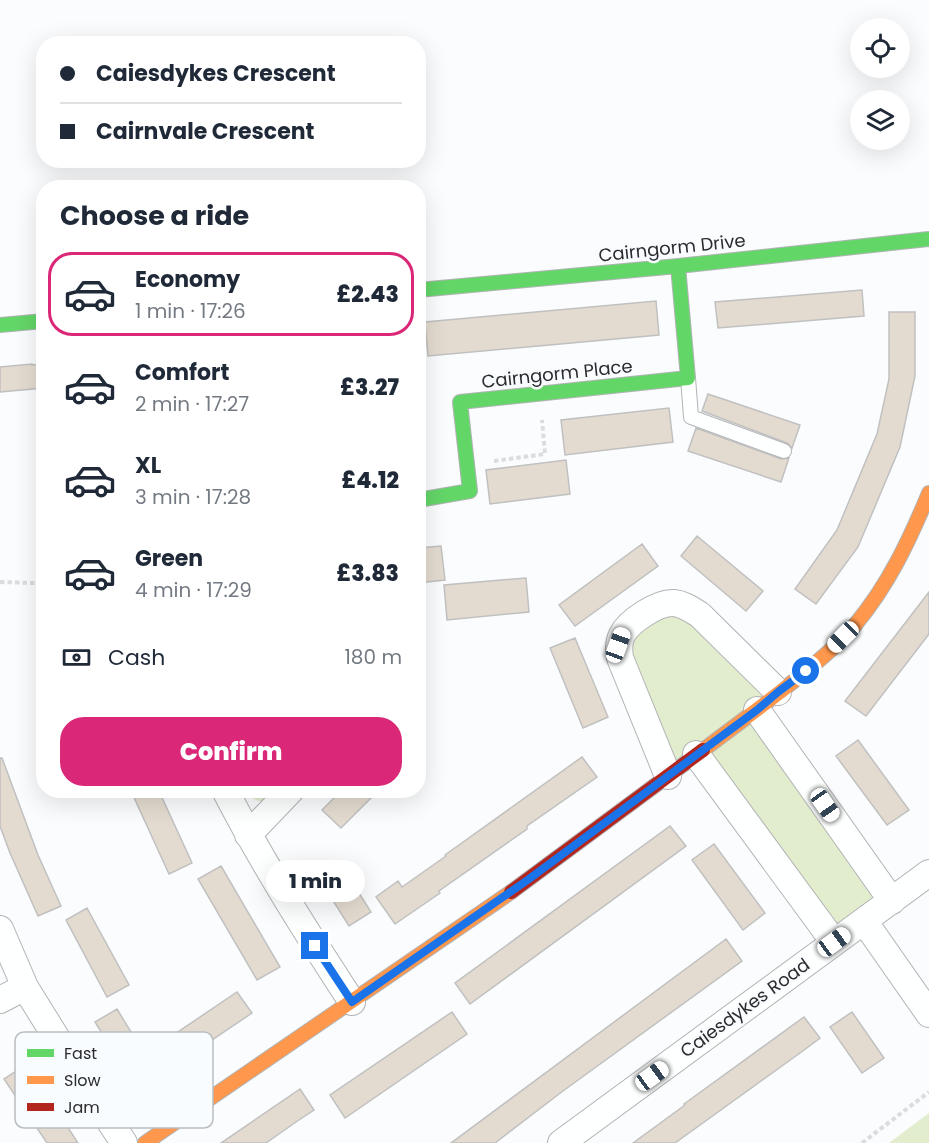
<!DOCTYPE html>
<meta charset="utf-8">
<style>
:root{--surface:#fff;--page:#f2f2f3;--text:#1f2937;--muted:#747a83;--line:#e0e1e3;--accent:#db2777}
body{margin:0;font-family:Poppins,sans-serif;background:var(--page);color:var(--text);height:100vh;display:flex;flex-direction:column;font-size:22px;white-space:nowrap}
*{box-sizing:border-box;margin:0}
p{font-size:20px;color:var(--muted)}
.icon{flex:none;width:33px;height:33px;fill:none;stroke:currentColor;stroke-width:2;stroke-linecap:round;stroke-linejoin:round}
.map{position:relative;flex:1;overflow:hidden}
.panel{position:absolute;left:36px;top:180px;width:390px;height:618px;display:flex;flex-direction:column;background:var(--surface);border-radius:24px;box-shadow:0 6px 24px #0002}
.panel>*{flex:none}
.banner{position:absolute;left:36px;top:36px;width:390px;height:132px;border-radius:24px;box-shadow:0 6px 24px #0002;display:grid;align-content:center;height:132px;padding:0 24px;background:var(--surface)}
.tools{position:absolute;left:850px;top:18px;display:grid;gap:12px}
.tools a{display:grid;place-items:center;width:60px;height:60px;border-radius:50%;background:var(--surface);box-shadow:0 6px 24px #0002;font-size:30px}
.end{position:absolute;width:27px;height:27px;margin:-14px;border:8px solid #1a73e8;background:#fff;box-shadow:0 0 0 3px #fff}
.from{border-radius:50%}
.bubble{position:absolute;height:42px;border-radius:21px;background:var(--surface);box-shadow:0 6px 24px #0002;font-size:20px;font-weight:800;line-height:42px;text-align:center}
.car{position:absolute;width:18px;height:36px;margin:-18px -9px;border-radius:8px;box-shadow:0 0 4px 2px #0007;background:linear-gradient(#fff 24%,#345 0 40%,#fff 0 76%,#345 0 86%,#fff 0)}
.banner b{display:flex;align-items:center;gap:21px;height:57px;font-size:22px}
.banner b+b{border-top:2px solid var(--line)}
.banner i{width:15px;height:15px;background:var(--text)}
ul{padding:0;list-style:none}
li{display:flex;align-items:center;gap:18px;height:84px;margin:0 12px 9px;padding:0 12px;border:3px solid transparent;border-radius:24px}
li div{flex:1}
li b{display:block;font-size:22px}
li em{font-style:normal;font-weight:800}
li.selected{border-color:var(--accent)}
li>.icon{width:54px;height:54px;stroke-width:1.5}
h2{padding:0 24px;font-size:27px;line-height:72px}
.pay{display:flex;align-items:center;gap:15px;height:66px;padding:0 24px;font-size:22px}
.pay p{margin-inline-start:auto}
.cta{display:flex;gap:12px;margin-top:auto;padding:12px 24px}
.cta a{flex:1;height:69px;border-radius:24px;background:var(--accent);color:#fff;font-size:24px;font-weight:800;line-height:69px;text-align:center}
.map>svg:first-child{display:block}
.green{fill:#e2edce}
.building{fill:#e4dbd0;stroke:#c0c0c0;stroke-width:1.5}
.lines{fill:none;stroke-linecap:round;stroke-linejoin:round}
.lane-casing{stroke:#b2b3b5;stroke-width:16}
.street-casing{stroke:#b2b3b5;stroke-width:28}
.fast-casing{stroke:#b2b3b5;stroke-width:16}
.slow-casing{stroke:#b2b3b5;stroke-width:16}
.jam-casing{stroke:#b2b3b5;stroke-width:16}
.path{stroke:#dbdcdc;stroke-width:4;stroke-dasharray:4.5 3;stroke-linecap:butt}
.lane{stroke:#feffff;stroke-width:14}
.street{stroke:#feffff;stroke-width:26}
.fast{stroke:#63d668;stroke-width:14}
.slow{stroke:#ff974d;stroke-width:14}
.jam{stroke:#b3261e;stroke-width:14}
.route{stroke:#1a73e8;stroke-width:8}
.labels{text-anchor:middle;stroke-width:5;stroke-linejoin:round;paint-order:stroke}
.street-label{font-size:18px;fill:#2a2b2d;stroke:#f9fcff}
.key{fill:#f9fcff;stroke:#bbbdc0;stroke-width:1.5}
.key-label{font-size:16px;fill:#2a2b2d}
</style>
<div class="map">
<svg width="929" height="1143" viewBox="0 0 929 1143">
<rect width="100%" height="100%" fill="#fafcfe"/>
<path class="green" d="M675,603L778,692L757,709L892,901L834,942L696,754L668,776L623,633Z
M248,791H276L264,801C255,801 252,799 248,791Z
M929,1113V1143H889Z"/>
<path class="building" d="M862,290L864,316L718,328L715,302Z
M656,301L659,335L428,356L425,322Z
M889,312H915V376L900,447L858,547L816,604L795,589L837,530L877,434L889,379Z
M32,364V365L44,364V388L0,392V367Z
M708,394L800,425L792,448L787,443L702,411Z
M669,408L673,442L565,455L561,420Z
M696,428L781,459L789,458L781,482L688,451Z
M566,460L570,494L490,504L486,470Z
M697,536L763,591L746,611L681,556Z
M642,544L658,566L575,626L559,605Z
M441,546L445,580L418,583V548Z
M526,578L529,612L447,620L444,585Z
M929,592V634L866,716L845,701Z
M575,638L608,717L583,728L550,648Z
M858,740L909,810L887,825L836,756Z
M582,757L597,777L527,826V829L439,891L440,893L395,924L376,897L398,881L402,887L446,856L445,855Z
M0,758H2L38,855L61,906L38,916L10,853L0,826Z
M342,790H379L341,828L322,810Z
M131,791H159L192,863L169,874Z
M670,826L686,846L470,1004L455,983Z
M714,844L765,913L743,930L692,860Z
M221,866L280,967L257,980L198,879Z
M342,866L371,912L349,926L320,880Z
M87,908L129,985L107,997L66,920Z
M726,939L742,961L563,1091L495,1143H451Z
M237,992L252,1013L178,1063L163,1042Z
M117,1009L145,1055L124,1069L95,1022Z
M452,1012L467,1034L345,1118L330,1095Z
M852,1012L884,1058L862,1073L830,1027Z
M804,1017L820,1038L800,1053L675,1143H633L685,1105L684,1104Z
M27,1064L56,1109L78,1143H47L4,1079Z
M300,1089L314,1110L296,1122L266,1143H221Z"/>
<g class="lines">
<g class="lane-casing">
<path id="lane" d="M688,378L691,417L784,451"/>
</g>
<g class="street-casing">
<path id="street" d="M757,710L892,901
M696,754L834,942
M668,776L620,658C619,650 618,643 622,635C629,621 658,602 674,603C684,604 692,610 700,615L778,692
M225,790C263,864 307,933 352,1002
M248,835L291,790
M864,921L929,1014
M0,929L25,987L82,1079L124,1143
M0,1000L25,987
M561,1143L929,873"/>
</g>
<g class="fast-casing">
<path id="fast" d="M418,290L678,266L929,239
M0,325L44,321
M418,500L470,491L460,402L688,378L678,266"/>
</g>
<g class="slow-casing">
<path id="slow" d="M703,750C728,731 754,712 780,692C806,671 833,651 855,625C889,584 909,541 929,493
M145,1143L511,892"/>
</g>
<g class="jam-casing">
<path id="jam" d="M511,892L703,750"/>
</g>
<path class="path" d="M494,461L545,454L542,420
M0,582L34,583L44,582
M862,1143L929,1092"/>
<use href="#lane" class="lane"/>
<use href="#street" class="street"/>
<use href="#fast" class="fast"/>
<use href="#slow" class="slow"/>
<use href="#jam" class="jam"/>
</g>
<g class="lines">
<path class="route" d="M315,946L352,1002L529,879L757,710L778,692L806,671"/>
</g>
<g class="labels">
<g class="street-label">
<text transform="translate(672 248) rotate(-6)" y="6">Cairngorm Drive</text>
<text transform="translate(557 374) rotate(-6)" y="6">Cairngorm Place</text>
<text transform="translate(745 1008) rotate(-36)" y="6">Caiesdykes Road</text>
</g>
</g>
<rect x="15" y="1032" width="198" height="96" rx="9" class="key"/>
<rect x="27" y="1049" width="27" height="8" fill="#63d668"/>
<rect x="27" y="1076" width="27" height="8" fill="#ff974d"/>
<rect x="27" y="1103" width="27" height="8" fill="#b3261e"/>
<g class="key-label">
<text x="64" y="1059">Fast</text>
<text x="64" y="1086">Slow</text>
<text x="64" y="1113">Jam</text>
</g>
</svg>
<div class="tools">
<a><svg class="icon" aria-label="locate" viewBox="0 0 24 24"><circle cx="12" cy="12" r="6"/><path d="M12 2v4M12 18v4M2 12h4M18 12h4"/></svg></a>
<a><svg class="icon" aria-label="layers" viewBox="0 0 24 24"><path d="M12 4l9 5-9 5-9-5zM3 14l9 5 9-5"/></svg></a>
</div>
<i class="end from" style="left:806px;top:671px"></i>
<i class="end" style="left:315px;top:946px"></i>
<div class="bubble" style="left:266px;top:860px;width:99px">1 min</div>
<i class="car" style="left:843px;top:637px;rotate:225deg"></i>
<i class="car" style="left:618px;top:645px;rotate:20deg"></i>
<i class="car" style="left:825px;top:805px;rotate:145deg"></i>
<i class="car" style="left:834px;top:942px;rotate:54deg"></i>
<i class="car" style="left:652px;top:1076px;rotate:54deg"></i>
<div class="banner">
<b><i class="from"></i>Caiesdykes Crescent</b>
<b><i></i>Cairnvale Crescent</b>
</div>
<section class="panel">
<h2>Choose a ride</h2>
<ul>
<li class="selected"><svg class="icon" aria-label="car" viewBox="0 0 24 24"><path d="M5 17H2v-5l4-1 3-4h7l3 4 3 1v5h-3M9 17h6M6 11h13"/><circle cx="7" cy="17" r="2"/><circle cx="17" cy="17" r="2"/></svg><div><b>Economy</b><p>1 min · 17:26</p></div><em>£2.43</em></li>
<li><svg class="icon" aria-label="car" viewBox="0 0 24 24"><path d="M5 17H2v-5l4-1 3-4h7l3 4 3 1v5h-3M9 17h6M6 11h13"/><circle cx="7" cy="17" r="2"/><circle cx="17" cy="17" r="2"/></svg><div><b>Comfort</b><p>2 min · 17:27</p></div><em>£3.27</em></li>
<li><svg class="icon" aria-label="car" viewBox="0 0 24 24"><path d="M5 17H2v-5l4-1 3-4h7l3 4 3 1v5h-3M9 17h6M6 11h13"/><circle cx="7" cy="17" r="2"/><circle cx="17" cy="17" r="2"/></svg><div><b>XL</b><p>3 min · 17:28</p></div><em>£4.12</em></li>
<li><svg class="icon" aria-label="car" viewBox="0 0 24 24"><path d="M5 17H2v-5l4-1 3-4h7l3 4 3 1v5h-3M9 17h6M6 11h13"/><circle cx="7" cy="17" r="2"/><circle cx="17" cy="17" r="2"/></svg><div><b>Green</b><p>4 min · 17:29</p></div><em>£3.83</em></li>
</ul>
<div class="pay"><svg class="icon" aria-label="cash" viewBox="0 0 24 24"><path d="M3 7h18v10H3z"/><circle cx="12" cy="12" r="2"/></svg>Cash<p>180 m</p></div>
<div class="cta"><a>Confirm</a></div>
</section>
</div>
